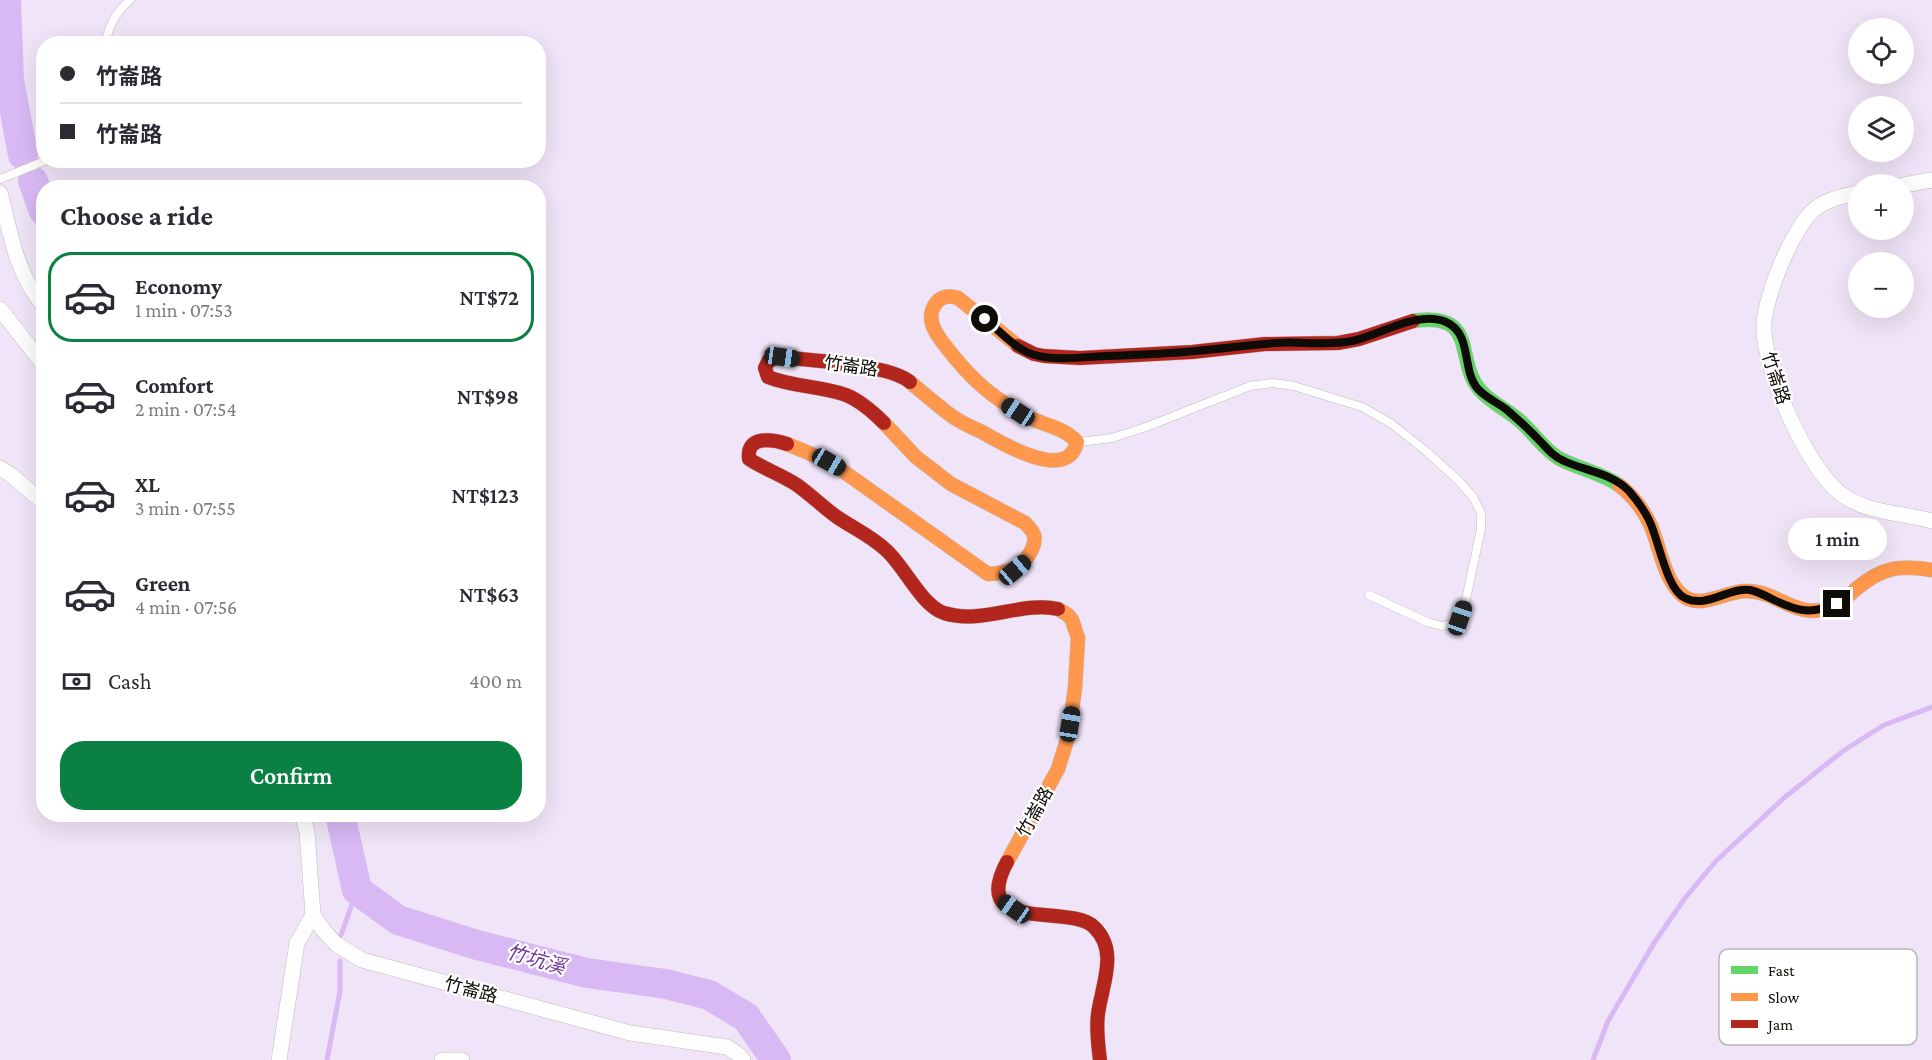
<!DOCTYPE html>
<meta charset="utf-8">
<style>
:root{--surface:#fff;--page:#f7f7f7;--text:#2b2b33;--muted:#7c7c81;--line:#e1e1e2;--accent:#0b8043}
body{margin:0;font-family:"Crimson Pro","Noto Sans TC",serif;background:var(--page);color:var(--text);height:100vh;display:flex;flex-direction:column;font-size:22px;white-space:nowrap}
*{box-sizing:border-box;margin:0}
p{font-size:20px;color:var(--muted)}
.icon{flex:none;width:33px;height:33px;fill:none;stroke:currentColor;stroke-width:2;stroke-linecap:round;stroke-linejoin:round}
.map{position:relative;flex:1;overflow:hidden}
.drawer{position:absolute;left:36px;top:180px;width:510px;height:642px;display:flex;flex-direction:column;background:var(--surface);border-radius:24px;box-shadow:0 6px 24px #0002}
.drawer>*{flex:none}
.top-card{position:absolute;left:36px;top:36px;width:510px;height:132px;border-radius:24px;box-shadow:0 6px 24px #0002;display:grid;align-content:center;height:132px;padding:0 24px;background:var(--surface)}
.fabs{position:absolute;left:1848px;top:18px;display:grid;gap:12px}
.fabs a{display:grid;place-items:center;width:66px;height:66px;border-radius:50%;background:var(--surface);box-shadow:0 6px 24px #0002;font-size:30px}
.end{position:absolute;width:27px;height:27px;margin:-14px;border:8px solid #0f0c07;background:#fff;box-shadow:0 0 0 3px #fff}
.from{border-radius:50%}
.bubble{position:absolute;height:42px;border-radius:21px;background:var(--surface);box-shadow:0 6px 24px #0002;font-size:20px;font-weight:600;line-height:42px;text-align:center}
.car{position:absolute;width:18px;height:36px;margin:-18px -9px;border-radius:8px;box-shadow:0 0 4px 2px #0007;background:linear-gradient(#222 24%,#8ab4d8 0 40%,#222 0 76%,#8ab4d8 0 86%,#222 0)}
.top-card b{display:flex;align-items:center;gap:21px;height:57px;font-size:22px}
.top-card b+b{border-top:2px solid var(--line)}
.top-card i{width:15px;height:15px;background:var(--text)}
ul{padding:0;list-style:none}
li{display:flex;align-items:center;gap:18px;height:90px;margin:0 12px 9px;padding:0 12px;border:3px solid transparent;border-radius:24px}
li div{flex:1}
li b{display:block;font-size:22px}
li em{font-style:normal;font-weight:600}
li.active{border-color:var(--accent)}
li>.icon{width:54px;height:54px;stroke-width:1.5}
h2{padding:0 24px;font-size:27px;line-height:72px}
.pay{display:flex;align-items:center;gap:15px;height:66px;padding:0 24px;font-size:22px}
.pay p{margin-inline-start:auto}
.action{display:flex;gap:12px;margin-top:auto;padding:12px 24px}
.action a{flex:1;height:69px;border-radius:24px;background:var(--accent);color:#fff;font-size:24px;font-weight:600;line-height:69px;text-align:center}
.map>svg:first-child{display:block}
.green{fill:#f0e5f8;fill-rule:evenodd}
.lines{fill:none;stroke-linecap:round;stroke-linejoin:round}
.stream{stroke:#d8b9f4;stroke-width:5}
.river{stroke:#d8b9f4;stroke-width:30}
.lane-casing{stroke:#c0bdb9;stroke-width:9}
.street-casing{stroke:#c0bdb9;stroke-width:16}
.fast-casing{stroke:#c0bdb9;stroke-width:15}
.slow-casing{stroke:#c0bdb9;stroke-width:15}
.jam-casing{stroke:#c0bdb9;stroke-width:15}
.lane{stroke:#fffefe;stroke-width:8}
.street{stroke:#fffefe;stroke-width:15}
.fast{stroke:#63d668;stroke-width:14}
.slow{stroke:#ff974d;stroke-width:14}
.jam{stroke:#b3261e;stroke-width:14}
.route{stroke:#0f0c07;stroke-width:8}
.labels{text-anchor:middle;stroke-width:4.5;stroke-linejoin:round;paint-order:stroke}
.street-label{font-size:18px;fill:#0f0c07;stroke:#fff}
.water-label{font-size:20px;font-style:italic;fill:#6d3597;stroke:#fff}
.key{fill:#fff;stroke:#b7b6b5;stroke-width:1.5}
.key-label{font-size:16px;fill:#0f0c07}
</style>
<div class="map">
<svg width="1932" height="1060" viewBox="0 0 1932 1060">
<rect width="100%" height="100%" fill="#fcfaf7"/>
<path class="green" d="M0,0H1932V1060H0ZM1858,28H1904V74H1858ZM44,44H538V160H44ZM1858,106H1904V152H1858ZM1858,184H1904V230H1858ZM44,188H538V814H44ZM1858,262H1904V308H1858Z"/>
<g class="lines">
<path class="stream" d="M341,935L357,890
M327,1060L340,991V961
M1593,1060L1608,1021L1654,943L1685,898L1716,861L1785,797L1843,751L1884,725L1932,707"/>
<path class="river" d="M6,0L9,80L23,155
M33,181L44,211
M340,814L357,890L398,920L477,945L587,973L666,984L709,995L746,1017L776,1060"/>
<g class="lane-casing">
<path id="lane" d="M105,44C109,25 116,12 130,0
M0,179L47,160
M1079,442L1112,438L1146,427L1250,386L1273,383L1294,386L1362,407L1392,424L1427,452L1459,481L1473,497L1481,513V529L1465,604L1460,618L1454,624L1442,626L1427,622L1369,595"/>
</g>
<g class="street-casing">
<path id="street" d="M1904,185L1932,180
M0,193C11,233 15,273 44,306
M1858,193C1844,196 1828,199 1816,208C1793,225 1761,304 1764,332C1767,376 1806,466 1841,494C1866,513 1902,513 1932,521
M0,309L44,365
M0,468L11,475L44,503
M302,814L307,832L313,915L323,930L336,944L362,960L630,1033L727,1047L739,1055L743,1060
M279,1060L297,943L313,915
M442,1060H462"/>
</g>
<g class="fast-casing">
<path id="fast" d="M1413,321C1480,311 1454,361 1480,390C1491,403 1508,410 1520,421C1534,433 1544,450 1560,459C1580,469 1601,473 1619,485"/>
</g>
<g class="slow-casing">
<path id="slow" d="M910,382C923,393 936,404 949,414C959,422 971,427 982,432C1003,444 1068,483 1077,442C1064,427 1045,426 1028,417C993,399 971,379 947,348C939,338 928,324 932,311C936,298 946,294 958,298L1018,346
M787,444L809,453L840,469L988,574C1007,573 1024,568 1032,549C1034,545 1035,539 1034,535C1032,530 1028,526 1025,523L951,484L916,457L884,423
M1619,485C1633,496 1643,509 1650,524C1660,546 1663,578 1682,595C1700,611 1727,590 1747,591C1776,591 1796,618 1826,609C1837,606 1847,597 1856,589C1882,567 1899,565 1932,570
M1007,862L1058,769L1068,737L1075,688L1078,638L1072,620L1068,615L1058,609"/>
</g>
<g class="jam-casing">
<path id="jam" d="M1018,346L1034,354L1044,356L1080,358L1192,352L1265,344L1338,343L1359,339L1413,321
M884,423C873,412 861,401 846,395C821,386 793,387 768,377L765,368L769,360L782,357C813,361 888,364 910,382
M787,444C772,439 746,435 749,459C764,469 782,475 797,485C811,495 823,507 837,517C853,528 871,536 886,550C905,567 921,605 944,613C982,625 1020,601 1058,609
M1007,862C968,935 1070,903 1094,927C1119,951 1102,984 1098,1014C1096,1029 1098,1045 1100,1060"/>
</g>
<use href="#lane" class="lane"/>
<use href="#street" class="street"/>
<use href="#fast" class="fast"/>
<use href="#slow" class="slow"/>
<use href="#jam" class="jam"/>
</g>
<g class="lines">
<path class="route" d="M985,319C1000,331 1016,350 1035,355C1055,361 1085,357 1106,356C1135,355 1165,354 1194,351C1221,349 1248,345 1275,343C1301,341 1327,346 1352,341C1380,335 1418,310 1446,322C1473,334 1461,370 1478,389C1486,398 1498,403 1507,410C1517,419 1528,428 1537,438C1546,447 1552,456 1564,461C1585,471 1612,473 1629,491C1637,500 1644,510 1649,520C1659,540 1666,589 1685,598C1706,609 1729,587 1750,590C1759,592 1766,596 1774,600C1799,612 1811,614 1837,604"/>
</g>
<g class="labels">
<g class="street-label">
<text transform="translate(851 366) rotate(8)" y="6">竹崙路</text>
<text transform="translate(1776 378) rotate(72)" y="6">竹崙路</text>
<text transform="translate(1035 812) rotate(-61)" y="6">竹崙路</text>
<text transform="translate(471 990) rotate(15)" y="6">竹崙路</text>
</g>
<g class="water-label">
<text transform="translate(536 959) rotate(16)" y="7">竹坑溪</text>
</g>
</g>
<rect x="1719" y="949" width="198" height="96" rx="9" class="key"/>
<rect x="1731" y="966" width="27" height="8" fill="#63d668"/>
<rect x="1731" y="993" width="27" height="8" fill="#ff974d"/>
<rect x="1731" y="1020" width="27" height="8" fill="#b3261e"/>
<g class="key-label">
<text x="1768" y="976">Fast</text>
<text x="1768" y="1003">Slow</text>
<text x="1768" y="1030">Jam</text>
</g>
</svg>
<div class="fabs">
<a><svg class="icon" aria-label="locate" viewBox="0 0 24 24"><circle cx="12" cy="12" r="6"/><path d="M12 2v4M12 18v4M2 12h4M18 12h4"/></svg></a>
<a><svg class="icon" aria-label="layers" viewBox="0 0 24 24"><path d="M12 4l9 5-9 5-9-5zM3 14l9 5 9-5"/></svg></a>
<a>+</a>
<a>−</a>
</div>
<i class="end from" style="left:985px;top:319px"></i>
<i class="end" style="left:1837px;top:604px"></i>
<div class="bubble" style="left:1788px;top:518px;width:99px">1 min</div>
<i class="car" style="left:782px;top:357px;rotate:98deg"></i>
<i class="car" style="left:1018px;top:412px;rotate:303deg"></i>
<i class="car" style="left:829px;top:462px;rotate:120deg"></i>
<i class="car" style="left:1015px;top:570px;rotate:50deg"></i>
<i class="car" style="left:1460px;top:618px;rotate:19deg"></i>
<i class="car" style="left:1070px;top:724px;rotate:9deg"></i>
<i class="car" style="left:1014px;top:909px;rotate:305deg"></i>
<div class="top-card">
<b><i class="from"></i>竹崙路</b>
<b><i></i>竹崙路</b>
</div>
<section class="drawer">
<h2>Choose a ride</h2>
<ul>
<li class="active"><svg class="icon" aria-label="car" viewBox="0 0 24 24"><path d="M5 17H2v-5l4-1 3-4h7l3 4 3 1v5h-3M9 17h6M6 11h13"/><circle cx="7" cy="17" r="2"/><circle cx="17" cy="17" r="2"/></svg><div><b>Economy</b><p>1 min · 07:53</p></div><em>NT$72</em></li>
<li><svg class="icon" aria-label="car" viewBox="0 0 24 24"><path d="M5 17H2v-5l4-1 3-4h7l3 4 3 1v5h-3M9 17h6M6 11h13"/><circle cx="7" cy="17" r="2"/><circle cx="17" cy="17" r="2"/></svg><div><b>Comfort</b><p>2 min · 07:54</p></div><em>NT$98</em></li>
<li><svg class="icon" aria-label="car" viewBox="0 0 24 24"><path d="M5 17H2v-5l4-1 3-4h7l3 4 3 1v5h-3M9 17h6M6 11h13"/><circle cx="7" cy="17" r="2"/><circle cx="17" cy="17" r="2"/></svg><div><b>XL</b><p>3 min · 07:55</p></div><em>NT$123</em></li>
<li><svg class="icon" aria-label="car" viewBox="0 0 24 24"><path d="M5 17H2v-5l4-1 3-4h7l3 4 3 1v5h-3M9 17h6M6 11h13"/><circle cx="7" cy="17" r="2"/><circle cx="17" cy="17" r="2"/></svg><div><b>Green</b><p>4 min · 07:56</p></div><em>NT$63</em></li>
</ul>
<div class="pay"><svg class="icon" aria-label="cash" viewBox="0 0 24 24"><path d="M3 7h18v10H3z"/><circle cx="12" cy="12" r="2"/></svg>Cash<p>400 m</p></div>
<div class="action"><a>Confirm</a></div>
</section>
</div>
